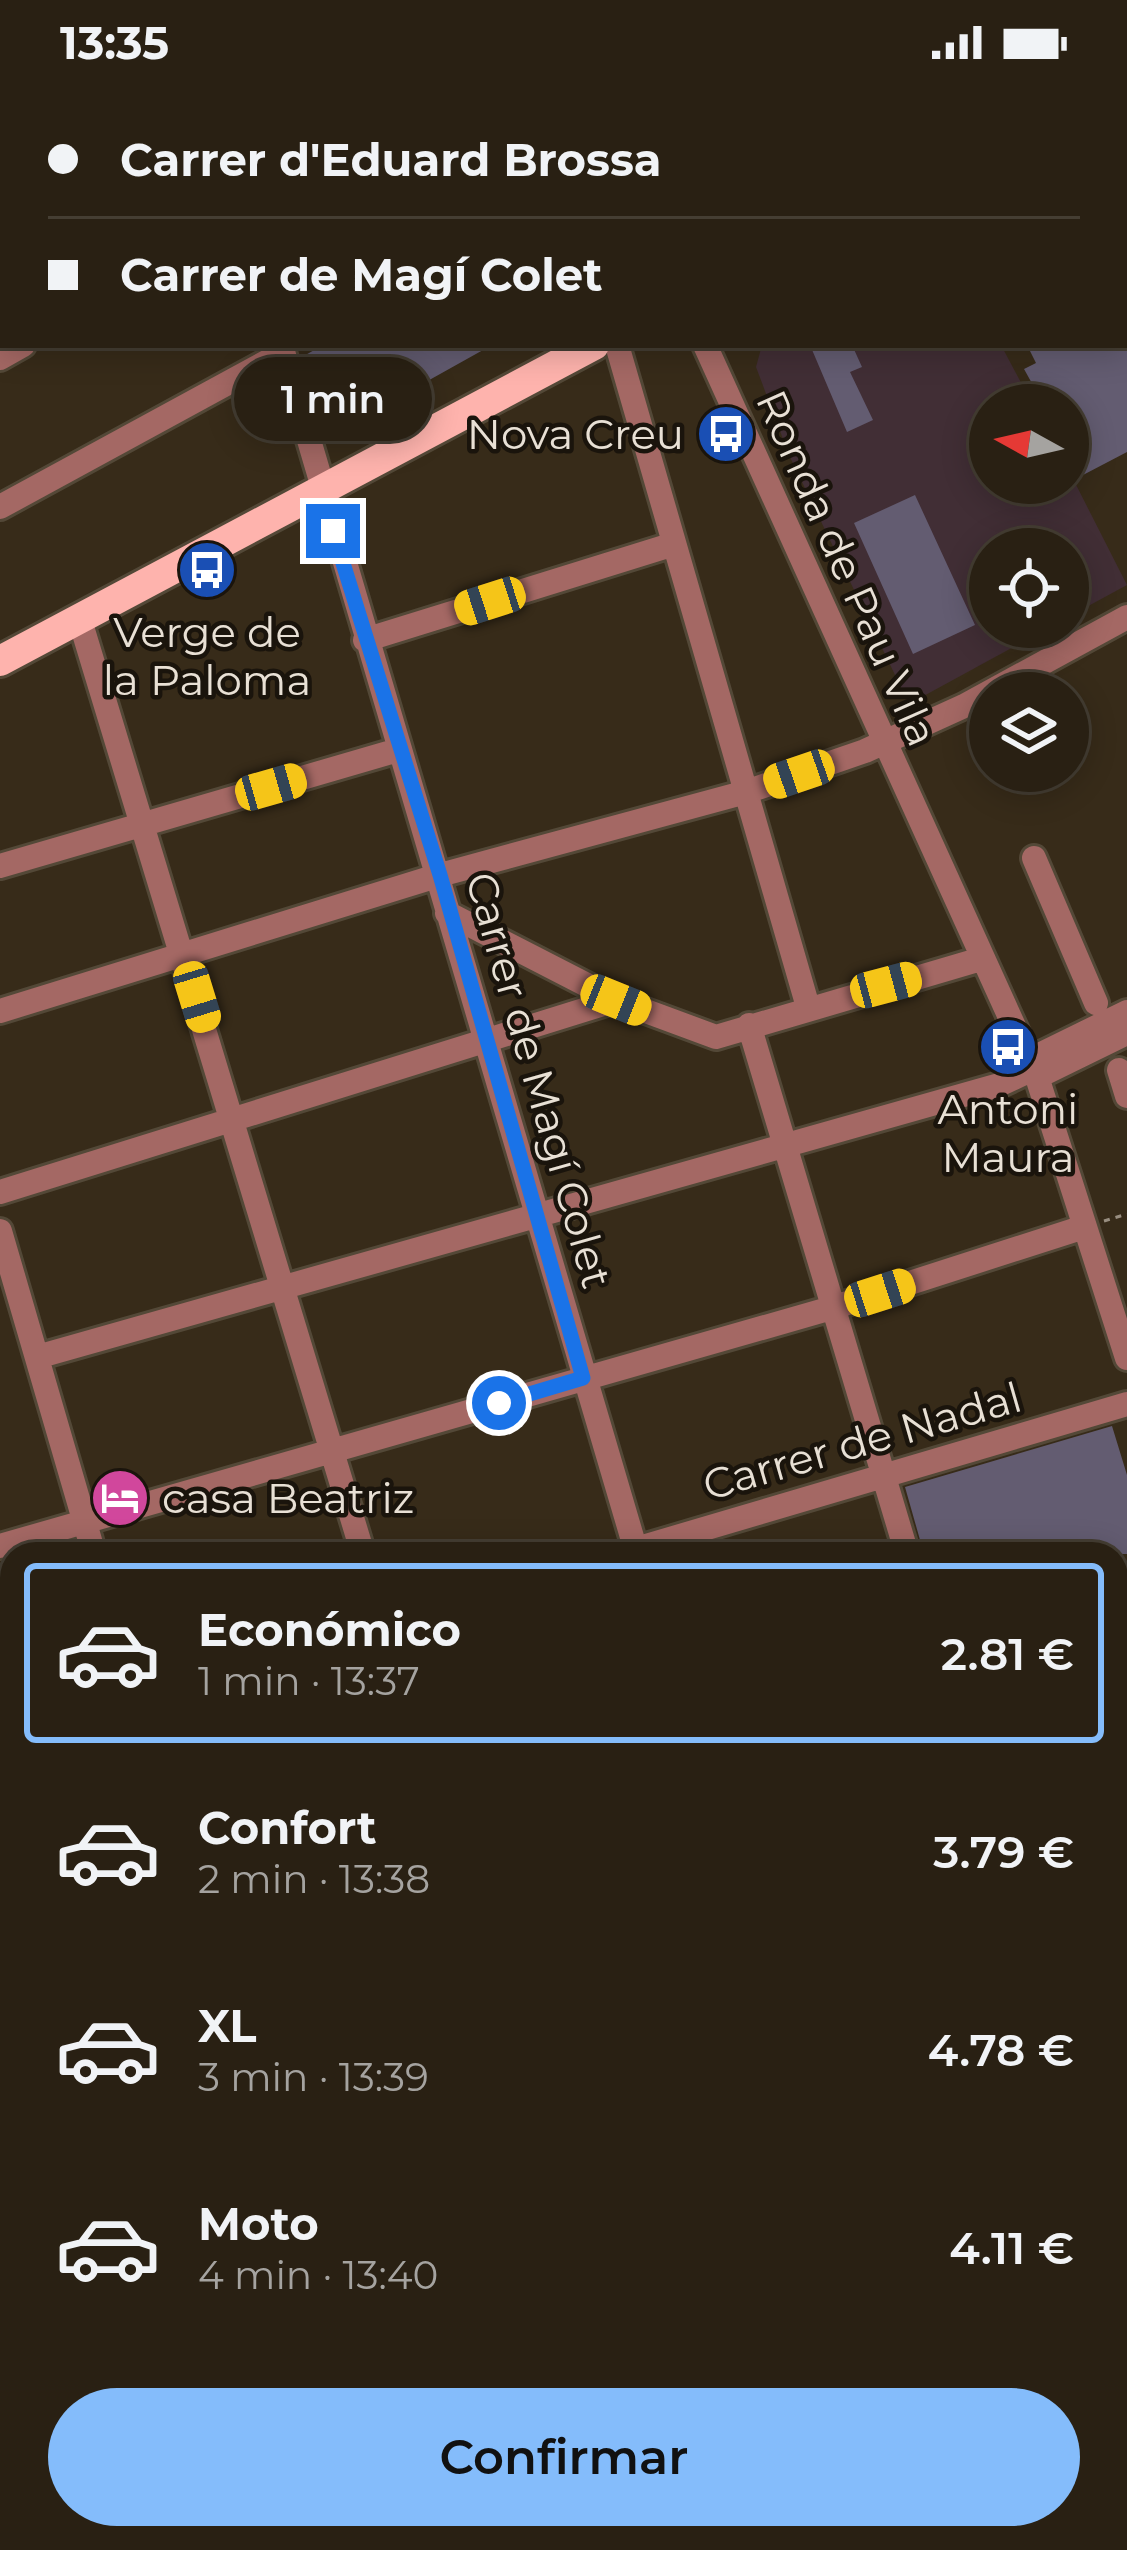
<!DOCTYPE html>
<html lang="es">
<meta charset="utf-8">
<style>
:root{--surface:#292013;--page:#352d21;--text:#f1f3f6;--muted:#a5a3a0;--line:#453e33;--accent:#84bcfb}
body{margin:0;font-family:Montserrat,sans-serif;background:var(--page);color:var(--text);height:100vh;display:flex;flex-direction:column;font-size:45px;white-space:nowrap}
*{box-sizing:border-box;margin:0}
p{font-size:39px;color:var(--muted)}
.icon{flex:none;width:66px;height:66px;fill:none;stroke:currentColor;stroke-width:2;stroke-linecap:round;stroke-linejoin:round}
.map{position:relative;flex:1;overflow:hidden}
.sheet{position:absolute;left:0px;top:1458px;width:1128px;height:1008px;display:flex;flex-direction:column;background:var(--surface);border-radius:36px 36px 0 0;box-shadow:0 6px 30px #0003,0 0 0 3px var(--line)}
.sheet>*{flex:none}
.guide{position:absolute;left:0px;top:0px;width:1128px;height:264px;box-shadow:0 6px 30px #0003,0 0 0 3px var(--line);display:grid;align-content:center;height:264px;padding:0 48px;background:var(--surface)}
.needle{width:78px;rotate:278deg}
.controls{position:absolute;left:969px;top:300px;display:grid;gap:24px}
.controls a{display:grid;place-items:center;width:120px;height:120px;border-radius:50%;background:var(--surface);box-shadow:0 6px 30px #0003,0 0 0 3px var(--line);font-size:60px}
.end{position:absolute;width:54px;height:54px;margin:-27px;border:15px solid #1a73e8;background:#fff;box-shadow:0 0 0 6px #fff}
.from{border-radius:50%}
.bubble{position:absolute;height:84px;border-radius:42px;background:var(--surface);box-shadow:0 6px 30px #0003,0 0 0 3px var(--line);font-size:39px;font-weight:600;line-height:84px;text-align:center}
.car{position:absolute;width:36px;height:72px;margin:-36px -18px;border-radius:15px;box-shadow:0 0 9px 3px #0007;background:linear-gradient(#f5c518 24%,#345 0 40%,#f5c518 0 76%,#345 0 86%,#f5c518 0)}
.guide b{display:flex;align-items:center;gap:42px;height:114px;font-size:45px}
.guide b+b{border-top:3px solid var(--line)}
.guide i{width:30px;height:30px;background:var(--text)}
ul{padding:21px 0 0;list-style:none}
li{display:flex;align-items:center;gap:36px;height:180px;margin:0 24px 18px;padding:0 24px;border:6px solid transparent;border-radius:12px}
li div{flex:1}
li b{display:block;font-size:45px}
li em{font-style:normal;font-weight:600}
li.current{border-color:var(--accent)}
li>.icon{width:108px;height:108px;stroke-width:1.5}
.primary-button{display:flex;gap:24px;margin-top:auto;padding:24px 48px}
.primary-button a{flex:1;height:138px;border-radius:72px;background:var(--accent);color:#111;font-size:48px;font-weight:600;line-height:138px;text-align:center}
.status{display:flex;justify-content:space-between;align-items:center;height:84px;padding:0 60px;background:var(--surface);direction:ltr}
.status svg{height:33px;fill:currentColor}
.map>svg:first-child{display:block}
.education{fill:#412e35}
.green{fill:#4c5514}
.building{fill:#635c71}
.lines{fill:none;stroke-linecap:round;stroke-linejoin:round}
.minor-casing{stroke:#534837;stroke-width:30}
.major-casing{stroke:#534837;stroke-width:36}
.path{stroke:#988e80;stroke-width:3;stroke-dasharray:6 6;stroke-linecap:butt}
.minor{stroke:#a46864;stroke-width:24}
.major{stroke:#feb3ad;stroke-width:30}
.route{stroke:#1a73e8;stroke-width:15}
.labels{text-anchor:middle;stroke-width:9;stroke-linejoin:round;paint-order:stroke}
.poi-label{font-size:42px;fill:#e8e0d5;stroke:#1a140c}
.street-label{font-size:42px;fill:#e8e0d5;stroke:#1a140c}
</style>
<div class="status"><b>13:35</b><svg viewBox="0 0 49 12"><path d="M0 12V9h3v3zM5 12V6h3v6zM10 12V3h3v9zM15 12V0h3v12zM26 1h20v11H26zM47 4h2v5h-2z"/></svg></div>
<div class="map">
<svg width="1127" height="2466" viewBox="0 0 1127 2466">
<rect width="100%" height="100%" fill="#372b19"/>
<path class="education" d="M762,261H1001L1033,321H990V399H1068V385L1127,501L1068,533V465H990V543H1050L909,620L789,371L756,283Z"/>
<path class="green" d="M12,2068V2249L0,2251V2071Z
M1127,2353V2466H1064L1069,2454H1116V2371Z
M115,2454H331L334,2466H117Z"/>
<path class="building" d="M323,261H492L329,352L302,273Z
M810,261H852L862,283L850,288L873,336L847,348Z
M1027,261H1127V368L1083,391L1068,364V321H1044L1024,285L1036,279Z
M915,411L975,541L913,570L854,439Z
M1112,1342L1127,1391V1470H924L905,1403Z"/>
<g class="lines">
<g class="minor-casing">
<path id="minor" d="M150,0L152,3
M390,0L392,3
M595,0L596,3
M926,0L927,3
M648,3L654,0
M946,3L951,0
M281,261L637,1470
M617,261L808,923
M705,261L1037,993L1127,1274
M0,274L23,261
M0,423L283,269
M79,533L363,1470
M365,556L674,460
M1034,774L1096,919
M0,782L398,666
M447,829L616,916L716,953L981,875
M0,927L440,791L746,708L865,667L964,622L1127,533
M749,941L907,1470
M1029,976L1127,928
M1119,986L1127,1012
M1037,993L1127,949
M0,1108L616,916
M0,1147L94,1470
M37,1273L999,1001L1033,985
M0,1462L835,1223L1084,1143
M619,1470L1127,1320
M1116,1500L1127,1496
M0,1644L12,1640
M1116,1690L1127,1687
M1116,1779L1127,1776
M1124,1832H1127
M0,1851L12,1892
M1116,2011L1127,2007
M0,2026L12,2023
M1116,2328L1127,2311
M360,2454L362,2466
M935,2454L938,2466
M830,2466L895,2454
M1038,2466L1043,2454"/>
</g>
<g class="major-casing">
<path id="major" d="M1079,3L1085,0
M0,577L594,261"/>
</g>
<path class="path" d="M1003,3L1009,0
M1125,9L1127,7
M1104,1137L1127,1130
M1116,2282L1127,2271
M1116,2378L1127,2360
M1010,2466L1015,2454
M1068,2466L1073,2454"/>
<use href="#minor" class="minor"/>
<use href="#major" class="major"/>
</g>
<g class="lines">
<path class="route" d="M333,447L440,791L583,1294L499,1319"/>
</g>
<defs>
<g id="bus-disc" transform="scale(3)"><circle r="9.5" fill="#1a4fb4" stroke="#1a140c"/><path d="M-5-6H5V4H4V6H2V4H-2V6H-4V4H-5ZM-3.5-4V0h7V-4ZM-3.5 1.2v1.5H-2V1.2ZM2 1.2v1.5H3.5V1.2Z" fill="#fff"/></g>
<g id="hotel-disc" transform="scale(3)"><circle r="9.5" fill="#d1479c" stroke="#1a140c"/><path d="M-6-4.5h1.5V1H6V5H4.5V3h-9V5H-6ZM-4 0a1.8 1.8 0 1 1 3.6 0ZM.5 0V-2.5h3Q6-2.5 6 0Z" fill="#fff"/></g>
</defs>
<g fill-rule="evenodd">
<use href="#bus-disc" x="726" y="350"/>
<use href="#bus-disc" x="207" y="486"/>
<use href="#bus-disc" x="1008" y="963"/>
<use href="#hotel-disc" x="120" y="1414"/>
</g>
<g class="labels">
<g class="poi-label">
<text x="684" y="365" text-anchor="end">Nova Creu</text>
<text x="207" y="563">Verge de<tspan x="207" dy="48">la Paloma</tspan></text>
<text x="1008" y="1040">Antoni<tspan x="1008" dy="48">Maura</tspan></text>
<text x="162" y="1429" text-anchor="start">casa Beatriz</text>
</g>
<g class="street-label">
<text transform="translate(847 484) rotate(66)" y="15">Ronda de Pau Vila</text>
<text transform="translate(539 996) rotate(74)" y="15">Carrer de Magí Colet</text>
<text transform="translate(862 1357) rotate(-16)" y="15">Carrer de Nadal</text>
</g>
</g>
</svg>
<div class="controls">
<a><svg class="needle" viewBox="-14 -14 28 28"><path d="M0-13l5 13h-10z" fill="#e53935"/><path d="M0 13l5-13h-10z" fill="#a5a3a0"/></svg></a>
<a><svg class="icon" aria-label="locate" viewBox="0 0 24 24"><circle cx="12" cy="12" r="6"/><path d="M12 2v4M12 18v4M2 12h4M18 12h4"/></svg></a>
<a><svg class="icon" aria-label="layers" viewBox="0 0 24 24"><path d="M12 4l9 5-9 5-9-5zM3 14l9 5 9-5"/></svg></a>
</div>
<i class="end from" style="left:499px;top:1319px"></i>
<i class="end" style="left:333px;top:447px"></i>
<div class="bubble" style="left:234px;top:273px;width:198px">1 min</div>
<i class="car" style="left:490px;top:517px;rotate:252deg"></i>
<i class="car" style="left:799px;top:690px;rotate:251deg"></i>
<i class="car" style="left:271px;top:703px;rotate:74deg"></i>
<i class="car" style="left:886px;top:901px;rotate:75deg"></i>
<i class="car" style="left:197px;top:913px;rotate:163deg"></i>
<i class="car" style="left:616px;top:916px;rotate:112deg"></i>
<i class="car" style="left:880px;top:1209px;rotate:72deg"></i>
<div class="guide">
<b><i class="from"></i>Carrer d'Eduard Brossa</b>
<b><i></i>Carrer de Magí Colet</b>
</div>
<section class="sheet">
<ul>
<li class="current"><svg class="icon" aria-label="car" viewBox="0 0 24 24"><path d="M5 17H2v-5l4-1 3-4h7l3 4 3 1v5h-3M9 17h6M6 11h13"/><circle cx="7" cy="17" r="2"/><circle cx="17" cy="17" r="2"/></svg><div><b>Económico</b><p>1 min · 13:37</p></div><em>2.81 €</em></li>
<li><svg class="icon" aria-label="car" viewBox="0 0 24 24"><path d="M5 17H2v-5l4-1 3-4h7l3 4 3 1v5h-3M9 17h6M6 11h13"/><circle cx="7" cy="17" r="2"/><circle cx="17" cy="17" r="2"/></svg><div><b>Confort</b><p>2 min · 13:38</p></div><em>3.79 €</em></li>
<li><svg class="icon" aria-label="car" viewBox="0 0 24 24"><path d="M5 17H2v-5l4-1 3-4h7l3 4 3 1v5h-3M9 17h6M6 11h13"/><circle cx="7" cy="17" r="2"/><circle cx="17" cy="17" r="2"/></svg><div><b>XL</b><p>3 min · 13:39</p></div><em>4.78 €</em></li>
<li><svg class="icon" aria-label="car" viewBox="0 0 24 24"><path d="M5 17H2v-5l4-1 3-4h7l3 4 3 1v5h-3M9 17h6M6 11h13"/><circle cx="7" cy="17" r="2"/><circle cx="17" cy="17" r="2"/></svg><div><b>Moto</b><p>4 min · 13:40</p></div><em>4.11 €</em></li>
</ul>
<div class="primary-button"><a>Confirmar</a></div>
</section>
</div>
